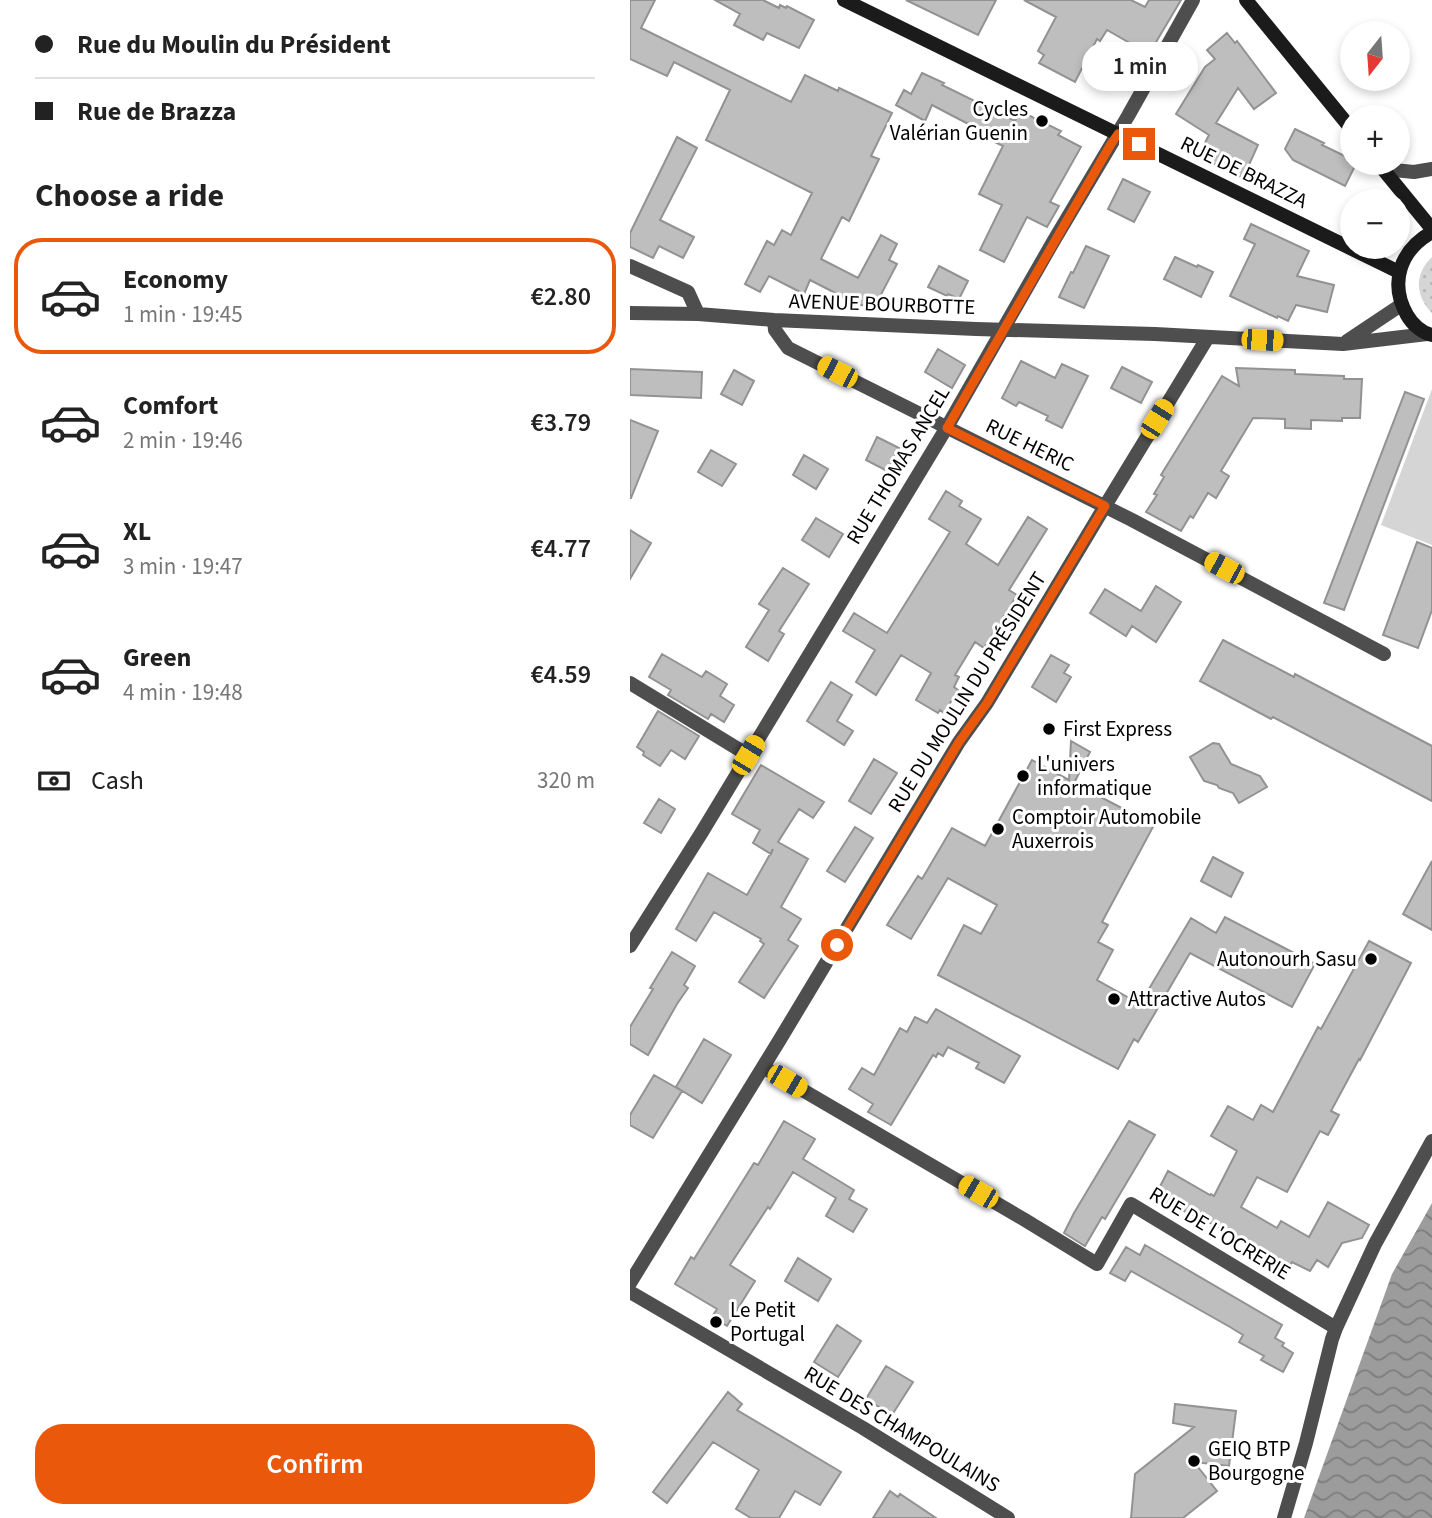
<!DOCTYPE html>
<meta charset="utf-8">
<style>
:root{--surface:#fff;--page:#f2f2f2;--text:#222;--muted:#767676;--line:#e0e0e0;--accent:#ea580c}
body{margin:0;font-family:"Source Sans 3",sans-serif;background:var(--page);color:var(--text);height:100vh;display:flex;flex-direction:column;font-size:26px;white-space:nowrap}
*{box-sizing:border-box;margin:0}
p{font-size:23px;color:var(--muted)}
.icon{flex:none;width:38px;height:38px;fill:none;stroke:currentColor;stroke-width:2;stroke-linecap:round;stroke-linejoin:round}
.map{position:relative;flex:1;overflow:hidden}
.side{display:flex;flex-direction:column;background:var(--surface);width:630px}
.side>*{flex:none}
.hud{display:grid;align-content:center;height:154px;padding:0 35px;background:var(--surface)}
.needle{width:46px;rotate:197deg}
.controls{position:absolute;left:710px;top:21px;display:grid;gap:14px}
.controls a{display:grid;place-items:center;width:70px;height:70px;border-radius:50%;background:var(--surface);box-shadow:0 4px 10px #0003;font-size:35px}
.end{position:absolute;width:32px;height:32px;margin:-16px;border:9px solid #ea580c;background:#fff;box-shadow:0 0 0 4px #fff}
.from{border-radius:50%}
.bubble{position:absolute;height:49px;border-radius:24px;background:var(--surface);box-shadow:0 4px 10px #0003;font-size:23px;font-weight:600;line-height:49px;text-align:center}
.car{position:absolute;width:21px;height:42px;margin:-21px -10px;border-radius:9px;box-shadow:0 0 5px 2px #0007;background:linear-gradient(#f5c518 24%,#345 0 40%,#f5c518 0 76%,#345 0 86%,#f5c518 0)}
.hud b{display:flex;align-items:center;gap:24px;height:66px;font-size:26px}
.hud b+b{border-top:2px solid var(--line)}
.hud i{width:18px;height:18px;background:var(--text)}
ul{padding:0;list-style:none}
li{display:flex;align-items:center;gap:21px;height:116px;margin:0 14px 10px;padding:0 21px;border:4px solid transparent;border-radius:28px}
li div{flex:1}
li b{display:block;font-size:26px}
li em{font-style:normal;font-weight:600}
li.current{border-color:var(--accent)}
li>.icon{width:63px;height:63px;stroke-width:1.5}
h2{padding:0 35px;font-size:32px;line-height:84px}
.pay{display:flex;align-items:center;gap:18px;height:77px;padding:0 35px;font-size:26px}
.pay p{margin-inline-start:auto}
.button{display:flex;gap:14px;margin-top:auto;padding:14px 35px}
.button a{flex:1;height:80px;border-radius:28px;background:var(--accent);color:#fff;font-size:28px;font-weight:600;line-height:80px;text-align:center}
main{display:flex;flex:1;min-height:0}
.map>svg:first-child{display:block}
.grass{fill:url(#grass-dots)}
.garden{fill:#d5d5d5}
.water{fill:url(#water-waves)}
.building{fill:#bebebe;stroke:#929292;stroke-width:2}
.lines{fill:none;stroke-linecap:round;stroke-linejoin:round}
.street{stroke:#4e4e4e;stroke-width:14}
.secondary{stroke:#1b1b1b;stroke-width:14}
.route{stroke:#ea580c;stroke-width:9}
.poi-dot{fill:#000;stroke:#fff;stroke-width:2.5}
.labels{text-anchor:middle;stroke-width:6;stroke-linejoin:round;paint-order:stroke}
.poi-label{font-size:21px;fill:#000;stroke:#fff;text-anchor:start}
.street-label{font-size:21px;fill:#000;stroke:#fff}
</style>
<main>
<section class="side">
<div class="hud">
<b><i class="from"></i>Rue du Moulin du Président</b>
<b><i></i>Rue de Brazza</b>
</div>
<h2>Choose a ride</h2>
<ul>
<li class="current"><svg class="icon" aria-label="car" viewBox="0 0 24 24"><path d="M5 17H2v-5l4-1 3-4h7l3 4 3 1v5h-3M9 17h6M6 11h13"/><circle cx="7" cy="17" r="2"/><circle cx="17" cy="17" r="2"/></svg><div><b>Economy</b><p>1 min · 19:45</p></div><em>€2.80</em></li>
<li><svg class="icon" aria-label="car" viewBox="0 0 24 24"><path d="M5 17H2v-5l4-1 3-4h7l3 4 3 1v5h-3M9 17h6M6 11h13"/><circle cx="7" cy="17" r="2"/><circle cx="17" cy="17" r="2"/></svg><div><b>Comfort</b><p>2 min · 19:46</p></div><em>€3.79</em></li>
<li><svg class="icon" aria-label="car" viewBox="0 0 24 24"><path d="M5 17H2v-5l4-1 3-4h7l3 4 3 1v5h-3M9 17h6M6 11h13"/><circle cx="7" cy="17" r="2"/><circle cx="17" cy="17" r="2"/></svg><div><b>XL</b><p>3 min · 19:47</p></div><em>€4.77</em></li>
<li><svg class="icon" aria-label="car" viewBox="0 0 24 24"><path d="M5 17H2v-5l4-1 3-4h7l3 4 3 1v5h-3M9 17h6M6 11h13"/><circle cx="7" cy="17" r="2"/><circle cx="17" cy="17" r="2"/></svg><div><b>Green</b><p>4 min · 19:48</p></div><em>€4.59</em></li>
</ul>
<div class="pay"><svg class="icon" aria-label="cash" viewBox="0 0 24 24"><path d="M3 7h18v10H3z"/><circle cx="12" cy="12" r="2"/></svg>Cash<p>320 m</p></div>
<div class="button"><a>Confirm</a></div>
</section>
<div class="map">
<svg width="802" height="1518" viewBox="0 0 802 1518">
<defs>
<pattern id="grass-dots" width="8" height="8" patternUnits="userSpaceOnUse" patternTransform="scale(1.75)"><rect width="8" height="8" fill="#d5d5d5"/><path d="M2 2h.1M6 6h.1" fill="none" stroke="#b5b5b5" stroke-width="1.8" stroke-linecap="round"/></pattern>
<pattern id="water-waves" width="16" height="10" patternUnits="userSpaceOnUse" patternTransform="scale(1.75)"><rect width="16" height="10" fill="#9c9c9c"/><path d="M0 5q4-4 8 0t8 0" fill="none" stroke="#7d7d7d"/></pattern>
</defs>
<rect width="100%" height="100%" fill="#fff"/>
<path class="grass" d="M802,257V313C785,296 784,274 802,257Z"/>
<path class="garden" d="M802,389V545L751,525Z"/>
<path class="water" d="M802,1203V1518H674L762,1274Z"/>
<path class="building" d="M0,0H25L11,28L161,102L175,75L208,91L209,88L262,113L241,156L249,159L219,221L212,217L191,259L228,278L251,235L267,244L259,260L267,264L245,306L214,304L217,299L180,280L174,294L139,276L130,292L115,284L137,241L144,245L152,230L161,235L182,193L76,140L100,90L44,62L37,76L0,59Z
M85,0H133L149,8L150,5L156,8L157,6L184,20L169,48L137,33L133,40L104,25L110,14Z
M276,0H366L348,35Z
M394,0H501L515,7L519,0H551L519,54L477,30L470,41L467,39L445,82L409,63L414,55L408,51L426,17Z
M597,33L605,43L607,41L646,93L624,109L608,88L586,123L628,145L613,178L568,156L579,135L546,114L575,67L585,59L577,50Z
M292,73L314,83L312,85L385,121L390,111L431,131L428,135L451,147L420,202L429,206L417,227L397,217L374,262L350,250L372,205L349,194L373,146L344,132L346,128L302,105L295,121L266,105L274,90L281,94Z
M665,129L694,143L692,145L717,157L716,158L726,164L715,186L663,160L655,149Z
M47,137L67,148L30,220L64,237L53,258L29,246L23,258L0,247V233Z
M493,179L520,192L504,222L478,209Z
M621,224L679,251L667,276L704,285L697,312L666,305L658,321L648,316L647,318L600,296L625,244L614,239Z
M456,246L479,256L454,308L429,297L441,272L443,273Z
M545,257L567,267L568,265L583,272L571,297L534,279Z
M309,266L338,281L329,299L318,294L317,296L298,287Z
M308,349L335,365L322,388L295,372Z
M391,361L425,378L432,364L458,376L432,428L416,420L418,416L389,402L386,406L372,398Z
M492,367L522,382L511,403L481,388Z
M606,368L665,370V374L714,376V379H732L730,418H712V421L681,420V429L655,428V419L623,418L591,471L599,476L586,498L578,493L563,518L560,516L551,531L516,512L527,495L524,494L534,477L531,475L592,376L609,386Z
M0,369L72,372L71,398L0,395Z
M104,370L124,381L112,405L91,394Z
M775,392L794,399L714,610L694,603Z
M0,420L28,431L1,498H0Z
M247,437L269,448L257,471L236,460Z
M81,450L106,464L92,486L68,472Z
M174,455L198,469L186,489L163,475Z
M316,491L332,501L329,506L351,519L336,544L368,565L398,517L417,529L379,590L387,595L354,648L345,642L325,675L329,677L324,687L328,690L314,713L310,710L308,713L286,700L301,673L271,655L246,695L226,682L245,650L213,631L224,613L257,633L320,532L299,519Z
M186,518L213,534L199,557L172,540Z
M0,530L21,543L0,579Z
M787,542L802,548V610L788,648L753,635Z
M153,568L179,584L149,631L154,634L138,661L116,647L139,610L129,604Z
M526,586L551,602L526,642L502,626L496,636L460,613L475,589L511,611Z
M593,640L664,677L665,674L802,746V801L643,717L641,719L570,681Z
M32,654L72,677L76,671L97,684L90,696L104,705L94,722L81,714L78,719L38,695L41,690L19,677Z
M421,655L439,665L434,673L441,677L426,702L402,687Z
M201,682L222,695L207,721L223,731L214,745L177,721Z
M28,711L69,736L55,759L41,750L30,766L13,755L14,752L7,747Z
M441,741L460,752L444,783L524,825L472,922L478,925L468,942L483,950L467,980L510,1004L561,918L586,933L595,917L685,964L662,1007L560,953L508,1042L504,1039L488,1069L308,975L334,925L351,934L367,905L318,878L281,939L257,925L288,876L292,879L322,828L355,846L402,760L439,780Z
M583,743L589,744L601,764L630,776L637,787L609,803L603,793L589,788L587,785L574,781L560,757Z
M244,759L267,773L241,814L219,801Z
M131,765L194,802L183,818L169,809L148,842L178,859L151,907L171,919L158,940L168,946L134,998L109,982L134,944L130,941L131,939L84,912L66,941L46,929L78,873L117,895L143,849L141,854L123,843L130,830L102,814Z
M29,799L45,809L31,833L14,823Z
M225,827L243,838L215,882L197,871Z
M583,857L613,873L601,897L571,881Z
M802,861V930L773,914Z
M739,941L781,963L730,1060L729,1059L701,1111L709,1115L698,1135L690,1131L657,1192L627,1177L611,1207L647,1228L651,1221L679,1237L698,1202L739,1225L732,1238L712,1243L698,1267L687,1260L680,1271L662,1262L658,1269L565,1214L564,1216L546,1207L544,1210L524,1198L538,1171L580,1195L581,1194L584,1196L607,1151L581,1136L598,1106L623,1120L631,1105L643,1112L688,1027L691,1029Z
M42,952L65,966L54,985L58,988L47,1004L18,1055L0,1044V1027L23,989L20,988Z
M306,1009L390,1056L374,1083L346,1068L349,1063L318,1047L313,1056L308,1053L306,1057L303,1055L261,1125L238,1112L243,1104L219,1089L232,1068L244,1075L270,1028L277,1032L285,1017L297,1023Z
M74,1039L101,1055L72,1103L46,1087Z
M24,1075L52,1091L23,1138L0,1125V1115Z
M154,1121L185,1139L173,1159L224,1190L219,1199L237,1209L223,1232L196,1216L206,1198L163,1172L140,1209L138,1207L100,1265L125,1281L97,1326L82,1317L87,1309L45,1284L61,1257L64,1259L124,1163L128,1165Z
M499,1121L525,1135L475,1219L472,1217L455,1246L434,1233L444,1213Z
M515,1245L652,1325L645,1338L654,1343L652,1346L663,1353L653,1372L631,1360L634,1356L609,1342L613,1335L600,1327L501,1271L495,1281L480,1273L496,1247L510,1255Z
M168,1258L201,1279L188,1301L155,1281Z
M207,1325L231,1341L208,1377L184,1362Z
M256,1366L283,1382L262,1415L236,1399Z
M98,1392L112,1404L107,1410L211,1472L190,1505L165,1491L149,1518H121L106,1509L129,1470L83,1442L37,1503L23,1492Z
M545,1404L606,1411L599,1466L564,1462L587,1491L553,1518H501L505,1474L564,1427L543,1423Z
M260,1491L268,1497L270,1494L306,1518H243Z"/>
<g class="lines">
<path class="street" d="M753,169L784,172L802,169
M0,266L58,292L68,314
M0,313L68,314L144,320L346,329L525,334L713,344L797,334
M144,320L145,330L158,348L502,520L754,654
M717,341L771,305
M0,683L118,755
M0,946L72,832L317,427L423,242L498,116L563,0
M133,1067L395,1220L467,1264L501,1204L706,1328
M0,1283L149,1041L329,742L357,703L475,506L578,337
M0,1292L233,1428L378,1518
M654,1518L676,1443L702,1339L706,1328L745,1244L802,1141"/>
<path class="secondary" d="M214,0L769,272
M616,0L723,131
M748,163L802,229
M802,232C770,250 759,283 777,315C782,324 792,333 802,335"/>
</g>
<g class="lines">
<path class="route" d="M207,945L329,742L357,703L475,506L317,428L481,144L488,134L509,144"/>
</g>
<g class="poi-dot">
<circle cx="412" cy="121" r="7"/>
<circle cx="419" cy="729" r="7"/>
<circle cx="393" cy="776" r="7"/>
<circle cx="368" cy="829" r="7"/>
<circle cx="741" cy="959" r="7"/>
<circle cx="484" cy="999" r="7"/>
<circle cx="86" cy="1322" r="7"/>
<circle cx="564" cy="1461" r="7"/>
</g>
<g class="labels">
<g class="poi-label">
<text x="398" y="116" text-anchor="end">Cycles<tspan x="398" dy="24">Valérian Guenin</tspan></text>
<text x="433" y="736">First Express</text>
<text x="407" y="771">L'univers<tspan x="407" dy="24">informatique</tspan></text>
<text x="382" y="824">Comptoir Automobile<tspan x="382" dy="24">Auxerrois</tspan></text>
<text x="727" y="966" text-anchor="end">Autonourh Sasu</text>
<text x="498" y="1006">Attractive Autos</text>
<text x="100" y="1317">Le Petit<tspan x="100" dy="24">Portugal</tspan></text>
<text x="578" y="1456">GEIQ BTP<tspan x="578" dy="24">Bourgogne</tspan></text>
</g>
<g class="street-label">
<text transform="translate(614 172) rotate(26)" y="7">RUE DE BRAZZA</text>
<text transform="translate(252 304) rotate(2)" y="7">AVENUE BOURBOTTE</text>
<text transform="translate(400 445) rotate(26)" y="7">RUE HERIC</text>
<text transform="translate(268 465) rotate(-59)" y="7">RUE THOMAS ANCEL</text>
<text transform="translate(337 692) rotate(-58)" y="7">RUE DU MOULIN DU PRÉSIDENT</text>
<text transform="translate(590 1233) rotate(31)" y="7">RUE DE L'OCRERIE</text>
<text transform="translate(272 1429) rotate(31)" y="7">RUE DES CHAMPOULAINS</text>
</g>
</g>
</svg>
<div class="controls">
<a><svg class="needle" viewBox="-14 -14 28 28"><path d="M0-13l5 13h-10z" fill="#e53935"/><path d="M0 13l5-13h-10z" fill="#767676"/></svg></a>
<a>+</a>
<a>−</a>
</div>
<i class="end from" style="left:207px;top:945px"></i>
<i class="end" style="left:509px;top:144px"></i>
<div class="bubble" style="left:452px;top:42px;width:116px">1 min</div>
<i class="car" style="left:632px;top:340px;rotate:93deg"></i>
<i class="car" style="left:207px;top:372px;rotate:297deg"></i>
<i class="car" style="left:527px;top:419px;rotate:32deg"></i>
<i class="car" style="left:594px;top:568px;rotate:298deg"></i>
<i class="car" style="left:118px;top:755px;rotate:31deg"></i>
<i class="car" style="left:157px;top:1081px;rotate:120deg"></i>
<i class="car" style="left:348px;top:1192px;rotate:300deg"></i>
</div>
</main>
